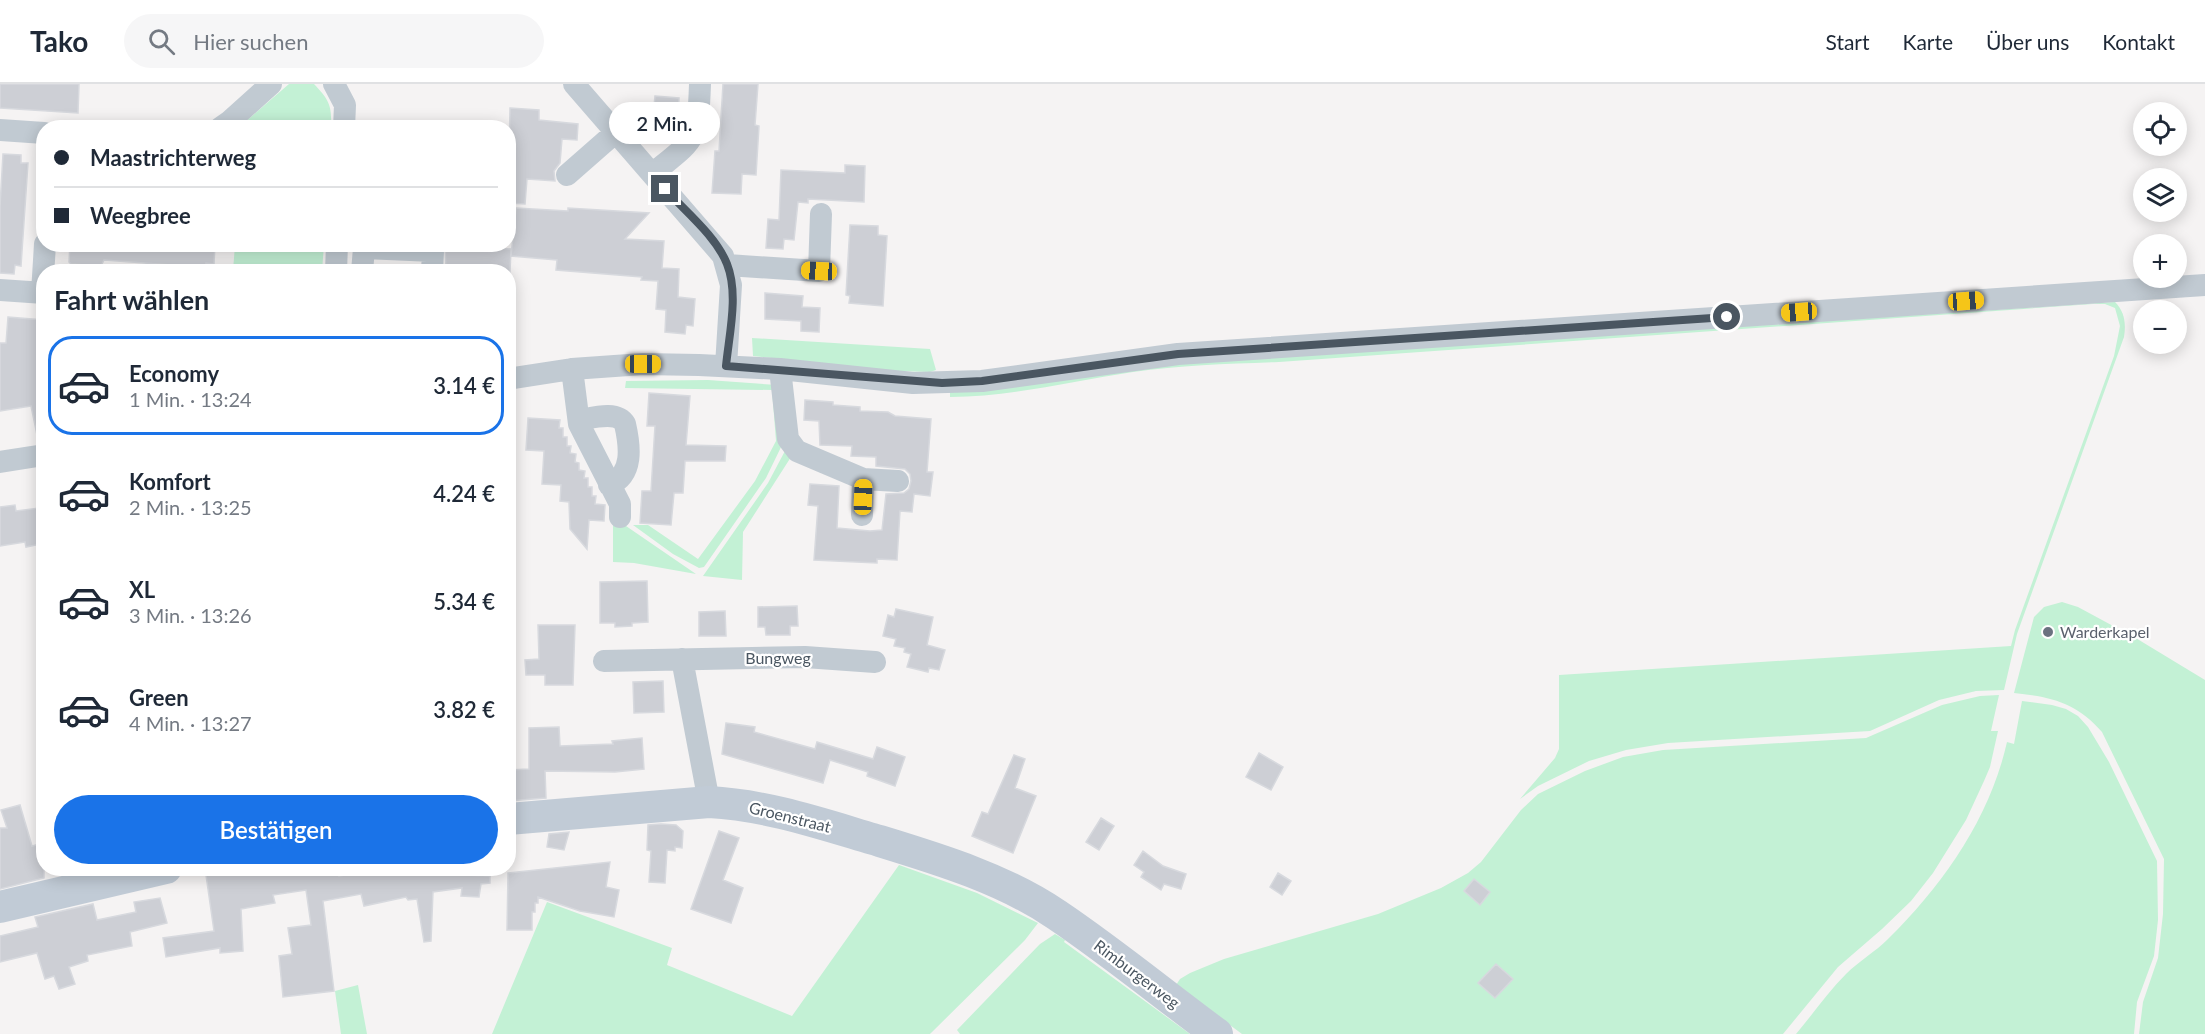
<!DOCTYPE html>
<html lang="de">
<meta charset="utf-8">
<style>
:root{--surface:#fff;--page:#f6f6f7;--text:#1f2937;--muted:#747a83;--line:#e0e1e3;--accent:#1a73e8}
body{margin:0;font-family:Lato,sans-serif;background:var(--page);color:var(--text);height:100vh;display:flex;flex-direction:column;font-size:22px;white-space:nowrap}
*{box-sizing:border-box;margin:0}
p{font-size:20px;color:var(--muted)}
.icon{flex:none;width:33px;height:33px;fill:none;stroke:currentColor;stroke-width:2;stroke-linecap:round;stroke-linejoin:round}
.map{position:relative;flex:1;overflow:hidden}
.drawer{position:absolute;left:36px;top:180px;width:480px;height:612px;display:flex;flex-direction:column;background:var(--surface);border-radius:24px;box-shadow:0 3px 15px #0003}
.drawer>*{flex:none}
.hud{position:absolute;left:36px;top:36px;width:480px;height:132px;border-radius:24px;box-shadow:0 3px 15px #0003;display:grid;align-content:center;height:132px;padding:0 18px;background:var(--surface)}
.buttons{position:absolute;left:2133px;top:18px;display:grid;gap:12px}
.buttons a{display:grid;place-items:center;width:54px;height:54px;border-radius:50%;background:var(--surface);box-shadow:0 3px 15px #0003;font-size:30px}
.end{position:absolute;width:27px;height:27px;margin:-14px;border:8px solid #4a5661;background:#fff;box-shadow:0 0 0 3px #fff}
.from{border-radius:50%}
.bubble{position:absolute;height:42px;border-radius:21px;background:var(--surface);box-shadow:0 3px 15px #0003;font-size:20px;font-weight:600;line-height:42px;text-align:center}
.car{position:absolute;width:18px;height:36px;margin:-18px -9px;border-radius:8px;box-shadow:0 0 4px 2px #0007;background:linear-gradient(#f5c518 24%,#345 0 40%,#f5c518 0 76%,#345 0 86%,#f5c518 0)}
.hud b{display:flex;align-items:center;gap:21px;height:57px;font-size:22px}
.hud b+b{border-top:2px solid var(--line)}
.hud i{width:15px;height:15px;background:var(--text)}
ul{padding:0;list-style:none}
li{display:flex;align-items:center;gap:18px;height:99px;margin:0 12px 9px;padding:0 6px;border:3px solid transparent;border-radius:24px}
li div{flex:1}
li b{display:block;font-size:22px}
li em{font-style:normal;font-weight:600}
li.on{border-color:var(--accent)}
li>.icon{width:54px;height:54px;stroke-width:1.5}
h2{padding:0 18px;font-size:27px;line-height:72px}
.action{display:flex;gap:12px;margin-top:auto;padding:12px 18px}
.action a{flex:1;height:69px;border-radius:36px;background:var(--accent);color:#fff;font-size:24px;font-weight:600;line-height:69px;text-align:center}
header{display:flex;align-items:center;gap:36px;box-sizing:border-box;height:84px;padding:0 30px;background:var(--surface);border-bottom:2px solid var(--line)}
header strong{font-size:28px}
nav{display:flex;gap:33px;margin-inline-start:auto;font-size:21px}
.search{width:420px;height:54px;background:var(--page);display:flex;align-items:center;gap:15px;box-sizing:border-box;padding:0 21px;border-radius:33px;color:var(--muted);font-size:22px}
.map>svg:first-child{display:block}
.green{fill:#c3f1d5}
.building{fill:#cdcfd5;stroke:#d7d9de;stroke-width:1.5}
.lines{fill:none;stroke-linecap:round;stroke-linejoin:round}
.street{stroke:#c1cad2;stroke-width:22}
.secondary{stroke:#c1cbd6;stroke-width:32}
.route{stroke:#4a5661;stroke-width:8}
.worship-dot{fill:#6b7280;stroke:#fff;stroke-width:2}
.labels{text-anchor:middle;stroke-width:4.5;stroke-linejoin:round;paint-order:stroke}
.worship-label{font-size:16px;fill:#5b616d;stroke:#fff;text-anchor:start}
.street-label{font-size:16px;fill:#4a5661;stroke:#fff}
</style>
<header>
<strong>Tako</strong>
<div class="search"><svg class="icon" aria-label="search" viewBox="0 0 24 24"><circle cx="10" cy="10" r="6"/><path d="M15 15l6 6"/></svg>Hier suchen</div>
<nav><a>Start</a><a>Karte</a><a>Über uns</a><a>Kontakt</a></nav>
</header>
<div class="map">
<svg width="2205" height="950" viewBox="0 0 2205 950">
<rect width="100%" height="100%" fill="#f5f3f3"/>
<path class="green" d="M289,0H314C329,16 332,21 331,43L242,44L245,38Z
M235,161H324L322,187H233Z
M2115,218C2125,228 2126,240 2124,253L2017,550L2004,606L1976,607L1939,616L1870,647L1668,659L1626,666L1589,677L1538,702L1520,715L1555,674L1559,665V591L2011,562L2015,546L2114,272L2120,242L2115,224L2105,220H2093L1279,278C1230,280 1181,281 1133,288C1072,297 1011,313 950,313V307L1184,279Z
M752,254L930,265L936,286L930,288L896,287L753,272Z
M708,296L777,301L783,359L766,394L704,483L699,484L673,470L633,441H648L698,475L755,397L776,357L772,306L625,304L626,297Z
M786,365L791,373L743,448L742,496L703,492L768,399Z
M613,438L626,442L696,490L634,479L613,478Z
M2062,518L2078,523L2139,556L2205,596V950H2139L2143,918L2158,874L2163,830L2164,775L2102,648C2077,619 2052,613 2014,609L2034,533L2044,523Z
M1999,611L1991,647H1998L1990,683L1984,697L1966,736L1933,789L1911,817L1882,845L1838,883L1783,950H1242L1176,901L1180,895L1190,889L1224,875L1378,830L1441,804L1468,789L1481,778L1521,726L1538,710L1585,687L1623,673L1663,666L1866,654L1942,621L1980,612Z
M2022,617L2052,621L2066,625L2078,632L2088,643L2109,678L2157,777L2158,836L2154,872L2137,918L2134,950H1796C1813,930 1828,908 1846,890C1859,877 1875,868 1888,855C1943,801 1990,734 2007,658L2014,660Z
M899,781L977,809L1038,839L1025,856L930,950H492L547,818L672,864L667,881L792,932Z
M1055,850L1065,856L1064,858L1190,950H960L957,946L1040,860Z
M358,901L367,950H341L335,907Z"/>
<path class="building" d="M0,0H79L78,29L0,24Z
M723,0H758L755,41L759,42L756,91L742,90L741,110L712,109L715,67H719Z
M655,12L679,14L678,33L653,32Z
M510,24L539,26V36L578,40L577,56L562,55L560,79L554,87L555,97L527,95L525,120L508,119Z
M3,70L21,71V79H28L21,182L15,181L14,190L0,189V122Z
M845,81L865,82L864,118L808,115V119L798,118L794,156L784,155L783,165L766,164L768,135L779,136L781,86L845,89Z
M516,124L568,127V124L649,129L625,155L664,157L662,184L679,185L678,213L695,215L693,242L686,241L685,250L665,248L666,226L656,225L658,197L641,196L642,193L556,186L557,176L511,172Z
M850,141L878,142V151L887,152L883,222L849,219L850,212L846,211Z
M70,160H215L214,180L206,179L205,187L203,188L173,187L171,181L104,176L101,182L71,180L69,178Z
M445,160L511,165L510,188H446Z
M765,209L803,212L802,223L820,224L819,248L801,247V237L765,235Z
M8,233L44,236V350L37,351L31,322L0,327V259H6Z
M649,309L690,312L686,361L726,362L725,377H685L683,409H674L671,441L640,439L642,407H651L654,358L655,342H647Z
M805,316L833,318V321L860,323V327L888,328L895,332L931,335L927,388H933L930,412L914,410L912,428L900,427L897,476L877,475V479L814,476L818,422L808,421L810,400L839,402L837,444L870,447L882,446L886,410L904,409L909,405L911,397L910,390L905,385L876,382V373L851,372L852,362L820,361L819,337L804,336Z
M528,334L560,336L559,344H563V353H567V362H571L570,369L576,370L575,378L579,379V386L585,387L584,394H588V403H592V412H596L595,420L605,421L604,437L589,436L587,465L570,445L569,418L560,417L561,401L542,400L544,367L526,366Z
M15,421L16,427L39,424L41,440H38L41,460L26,463L25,458L0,462V423Z
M647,497L648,538L632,539V542L615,543V539H600V498Z
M797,522L798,542H790V551H766L765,543H758V523Z
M896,525L933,533L927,561L945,566L939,586L929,584L928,588L907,583L911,570L904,568L905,564L894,562L896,555L883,552L888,531L894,533Z
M725,527L726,552H699V528Z
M538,541H575L573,601H545V591H526L525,576L539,575Z
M663,597L664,628L634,629L633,598Z
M726,639L755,643L754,648L815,665L817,658L873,675L877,663L905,673L895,702L867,692L868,688L830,676L823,699L722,670Z
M559,643L560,662L613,660L612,657L642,654L644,685L615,688L545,687L546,714L508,717V686L529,685V644Z
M1259,669L1283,683L1271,706L1246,693Z
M1014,671L1025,675L1015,704L1036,712L1013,769L972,752L982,728L988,730Z
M20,721L32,762L44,759V794L0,805V744H7L1,726Z
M1101,734L1114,742L1099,766L1086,758Z
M661,740L676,741L683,747L682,764L675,763V767L667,766L665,799L649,798L651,767L647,766L648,741Z
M719,747L739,754L723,796L743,804L731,839L691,825Z
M569,748L564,766L547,763L549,750Z
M1143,767L1163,782L1186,790L1181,805L1164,800L1161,806L1141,793L1144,788L1134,781Z
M610,778L606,803L619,806L614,833L580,827L538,813V819H535V828H532V846H507L508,789Z
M244,784H338L339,792L382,784H434V790L490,792V799L481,800L479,813L461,812L462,804L433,808L431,857L424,858L417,815L408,816L406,813L364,822L361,810L323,817L334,907L283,913L279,872L292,870L288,844L311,841L306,806L273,811L275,819L241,825L243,867L220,869V864L166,873L163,854L214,847L206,791Z
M1278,789L1291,797L1282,811L1270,803Z
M1474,795L1490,808L1480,821L1464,807Z
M160,814L167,839L130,848L132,862L87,871L88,877L69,883L75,900L59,905L54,892L45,895L37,869L0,878V852L38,843L35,833L93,820L97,836L136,828L134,818Z
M1496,880L1513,895L1495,914L1478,899Z"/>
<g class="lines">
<path class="street" d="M334,0L345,21L344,44
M574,0L723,172L731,201L726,282
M220,44L230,37L271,0
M0,46L44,49
M652,90C695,55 698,58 700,0
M567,91L616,48
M727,181L819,187L821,130
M336,188L337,160
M362,188L364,164L433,167L432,188
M0,206L44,209
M42,209L45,160
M572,285L579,340L620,420V433
M780,285L788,355L797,367L863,395L898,397
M508,295L572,285L643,280L699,281L780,285L913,299L982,297L1178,270L2205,201
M579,336C592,334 617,326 625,340C630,362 634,391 609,401
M0,378L44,371
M862,431L863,395
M682,575L709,718
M604,577L805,573L875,578"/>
<path class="secondary" d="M508,735L709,718C766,721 819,739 873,755C935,774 1003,794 1057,831C1112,868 1164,911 1217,950
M0,823L166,784"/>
</g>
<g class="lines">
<path class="route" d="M665,105C686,128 716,152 727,180C739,210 729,251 726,282L942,299L982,297L1178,270L1727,233"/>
</g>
<circle class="worship-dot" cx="2048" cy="548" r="6"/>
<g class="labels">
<g class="worship-label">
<text x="2060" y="554">Warderkapel</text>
</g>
<g class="street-label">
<text x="778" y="580">Bungweg</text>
<text transform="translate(790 733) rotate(14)" y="6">Groenstraat</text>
<text transform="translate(1137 890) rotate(37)" y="6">Rimburgerweg</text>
</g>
</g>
</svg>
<div class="buttons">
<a><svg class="icon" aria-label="locate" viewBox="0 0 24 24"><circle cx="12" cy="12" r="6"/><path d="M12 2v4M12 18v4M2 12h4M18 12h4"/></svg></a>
<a><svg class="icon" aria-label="layers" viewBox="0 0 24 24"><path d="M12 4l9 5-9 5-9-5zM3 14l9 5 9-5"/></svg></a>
<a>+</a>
<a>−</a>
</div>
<i class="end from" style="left:1727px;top:233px"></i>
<i class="end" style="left:665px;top:105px"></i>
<div class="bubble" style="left:609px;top:18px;width:111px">2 Min.</div>
<i class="car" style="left:819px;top:187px;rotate:273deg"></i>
<i class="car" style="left:1966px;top:217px;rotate:86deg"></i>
<i class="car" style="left:1799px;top:228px;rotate:266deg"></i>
<i class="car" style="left:643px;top:280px;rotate:90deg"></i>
<i class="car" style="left:863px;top:413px;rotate:2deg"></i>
<div class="hud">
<b><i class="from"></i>Maastrichterweg</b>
<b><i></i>Weegbree</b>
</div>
<section class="drawer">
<h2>Fahrt wählen</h2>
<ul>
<li class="on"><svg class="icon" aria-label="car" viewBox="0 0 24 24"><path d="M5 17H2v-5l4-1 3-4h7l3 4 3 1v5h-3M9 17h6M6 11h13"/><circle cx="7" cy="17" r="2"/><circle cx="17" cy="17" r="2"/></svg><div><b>Economy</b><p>1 Min. · 13:24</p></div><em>3.14 €</em></li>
<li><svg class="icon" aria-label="car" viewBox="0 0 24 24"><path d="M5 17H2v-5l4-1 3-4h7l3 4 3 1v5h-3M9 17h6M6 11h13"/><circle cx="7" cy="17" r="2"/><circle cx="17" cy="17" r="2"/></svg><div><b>Komfort</b><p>2 Min. · 13:25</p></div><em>4.24 €</em></li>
<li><svg class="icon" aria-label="car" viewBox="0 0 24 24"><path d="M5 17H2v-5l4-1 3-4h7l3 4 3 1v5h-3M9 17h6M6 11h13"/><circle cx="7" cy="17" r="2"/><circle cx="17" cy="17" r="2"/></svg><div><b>XL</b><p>3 Min. · 13:26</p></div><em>5.34 €</em></li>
<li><svg class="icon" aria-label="car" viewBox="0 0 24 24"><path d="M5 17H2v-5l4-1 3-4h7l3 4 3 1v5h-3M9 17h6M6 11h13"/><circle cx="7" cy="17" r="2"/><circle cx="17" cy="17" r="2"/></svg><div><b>Green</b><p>4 Min. · 13:27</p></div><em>3.82 €</em></li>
</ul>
<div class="action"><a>Bestätigen</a></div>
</section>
</div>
